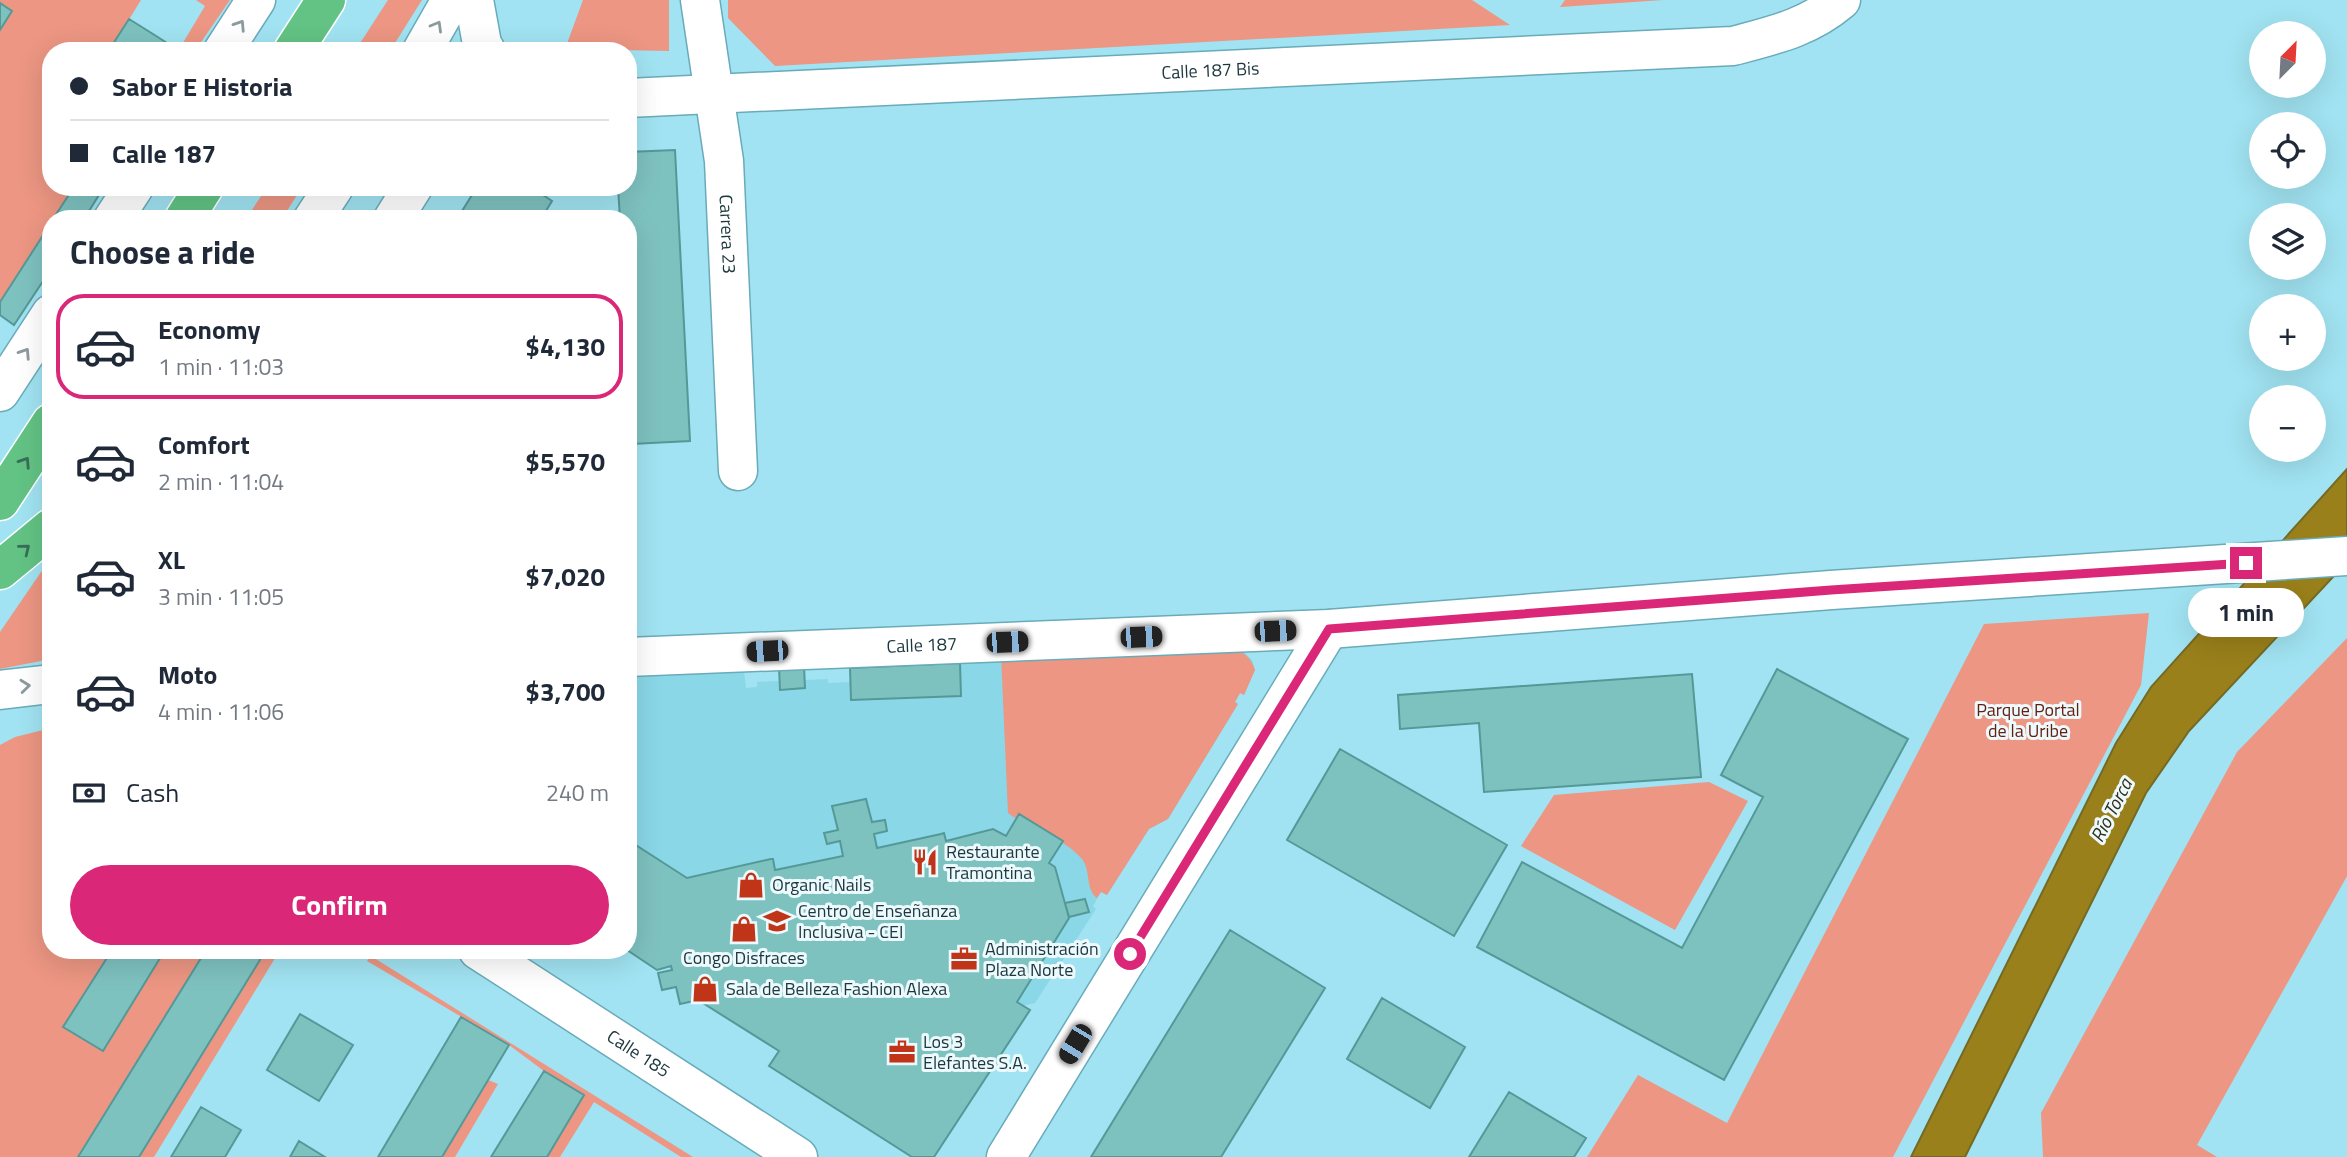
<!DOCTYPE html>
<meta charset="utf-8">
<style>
:root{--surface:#fff;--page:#f2f2f3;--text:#1f2937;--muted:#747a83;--line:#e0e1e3;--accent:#db2777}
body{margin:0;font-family:"Titillium Web",sans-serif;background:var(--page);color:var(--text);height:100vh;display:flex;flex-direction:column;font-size:26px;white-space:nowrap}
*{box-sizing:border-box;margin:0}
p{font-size:23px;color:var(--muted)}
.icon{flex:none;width:38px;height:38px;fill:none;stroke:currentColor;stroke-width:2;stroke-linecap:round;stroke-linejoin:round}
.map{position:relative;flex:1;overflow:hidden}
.sheet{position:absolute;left:42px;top:210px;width:595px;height:749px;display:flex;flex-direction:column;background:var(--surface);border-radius:28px;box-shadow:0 7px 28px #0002}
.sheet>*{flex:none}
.guide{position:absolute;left:42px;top:42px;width:595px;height:154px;border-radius:28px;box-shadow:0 7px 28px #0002;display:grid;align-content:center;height:154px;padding:0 28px;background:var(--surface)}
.needle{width:46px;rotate:24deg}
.buttons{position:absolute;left:2249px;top:21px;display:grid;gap:14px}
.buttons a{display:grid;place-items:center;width:77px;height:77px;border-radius:50%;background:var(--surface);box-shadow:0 7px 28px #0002;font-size:35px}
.end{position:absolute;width:32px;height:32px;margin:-16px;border:9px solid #db2777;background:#fff;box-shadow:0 0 0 4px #fff}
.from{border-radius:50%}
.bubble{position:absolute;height:49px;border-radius:24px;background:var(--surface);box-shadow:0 7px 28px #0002;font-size:23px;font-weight:700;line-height:49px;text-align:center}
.car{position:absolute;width:21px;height:42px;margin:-21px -10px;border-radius:9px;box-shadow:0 0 5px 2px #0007;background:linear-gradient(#222 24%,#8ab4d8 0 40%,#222 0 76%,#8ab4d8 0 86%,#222 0)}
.guide b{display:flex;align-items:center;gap:24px;height:66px;font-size:26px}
.guide b+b{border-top:2px solid var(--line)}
.guide i{width:18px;height:18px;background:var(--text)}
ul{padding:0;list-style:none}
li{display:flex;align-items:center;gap:21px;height:105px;margin:0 14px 10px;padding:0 14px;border:4px solid transparent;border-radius:28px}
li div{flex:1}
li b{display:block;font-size:26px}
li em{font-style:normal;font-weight:700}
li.selected{border-color:var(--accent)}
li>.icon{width:63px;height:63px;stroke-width:1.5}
h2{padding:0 28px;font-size:32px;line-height:84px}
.pay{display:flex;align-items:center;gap:18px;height:77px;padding:0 28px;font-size:26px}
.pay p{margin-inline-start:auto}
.cta{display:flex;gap:14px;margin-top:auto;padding:14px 28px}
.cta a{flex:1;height:80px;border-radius:42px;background:var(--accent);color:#fff;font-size:28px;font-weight:700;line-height:80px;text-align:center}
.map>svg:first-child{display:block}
.built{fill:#8ad7e8}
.green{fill:#ec9683}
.water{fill:#9a801b;stroke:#746a25;stroke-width:2}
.building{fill:#7ec2c0;stroke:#549997;stroke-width:2}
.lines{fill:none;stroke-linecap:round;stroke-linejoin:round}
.minor-casing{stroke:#6aabba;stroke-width:41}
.highway-casing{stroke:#fff;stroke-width:41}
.minor{stroke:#fff;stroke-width:38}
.highway{stroke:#62c384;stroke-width:38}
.oneway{stroke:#8e9b9e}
.oneway2{stroke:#386f59}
.route{stroke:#db2777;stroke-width:9}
.labels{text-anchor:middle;stroke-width:6;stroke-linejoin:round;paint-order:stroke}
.street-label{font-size:18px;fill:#1c373d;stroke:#edfafd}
.park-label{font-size:18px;fill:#641d0f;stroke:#edfafd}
.poi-label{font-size:18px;fill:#1c373d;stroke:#edfafd;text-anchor:start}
.water-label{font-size:19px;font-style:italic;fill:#342e19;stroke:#edfafd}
</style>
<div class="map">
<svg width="2347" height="1157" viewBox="0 0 2347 1157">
<rect width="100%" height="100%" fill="#a1e3f2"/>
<path class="built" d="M1245,653L1252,660L1255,670L1244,695L1240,693L1235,702L1238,704L1168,819L1149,829L1107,895L1101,892L1093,906L1096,909L1035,1003L769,1066L778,1050L699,1000L680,1004L676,987L662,990L658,973L672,970L671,967L657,970L627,950L628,668L705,674L744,671L746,688L757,687V682L779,681V667L804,666L805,680L828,679V683L850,682V668L882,666L883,658Z"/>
<path class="green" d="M0,0H141L112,47L117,51H51V187H74L53,219H51V223L0,302V30L12,11L0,3Z
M196,0H230L195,51H178L205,6Z
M388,0H422L390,51H355Z
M583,0H669V51L565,49Z
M728,0H1472L1510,25L775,66L728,18Z
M1565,0H1663L1560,7Z
M267,187H302L282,219H246Z
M51,563V659L0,669V632L41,572Z
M2149,613L2141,685L1893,1157H1587L1638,1075L1727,1123L1984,624Z
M2347,638V876L2197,1145L2217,1157H2043L2041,1113L2237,752Z
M1236,649C1246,654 1251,658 1255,670L1244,695L1240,693L1235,702L1238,704L1168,819L1149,829L1107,895L1101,892L1097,898C1085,889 1091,870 1082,859C1061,835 1032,831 1008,813L1001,655Z
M51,728V950H112L63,1027L103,1051L165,950H206L77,1157H0V745L15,737Z
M1709,782L1748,801L1675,930L1521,846L1554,795Z
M266,950H280L154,1157H139Z
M371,956L693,1157H681L594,1102L560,1157H547L584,1095L544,1071L509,1045L367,961Z
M488,1080L498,1084L455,1157H442Z"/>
<path class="water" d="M2347,469V562L2189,731L2146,793L1965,1157H1911L2116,743L2151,687Z"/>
<path class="building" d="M0,3L12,11L0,30Z
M129,19L153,34L178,50L117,51L111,47Z
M675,150L690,441L632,444L628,377V219H620L618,187H628V152Z
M74,187H104L84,219H53Z
M477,187H531L552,201L541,219H457Z
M51,223V269L14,325L0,315V302Z
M628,532L631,594H628Z
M960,663L961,696L851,700L850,668Z
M804,666L805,688L780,690L779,667Z
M1777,669L1908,739L1724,1080L1477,947L1522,862L1682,948L1763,797L1721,775Z
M1692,674L1701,777L1484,792L1479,723L1400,729L1398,695Z
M1340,749L1507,845L1454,936L1287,840Z
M866,799L872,822L885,820L887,831L874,834L877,848L941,834L944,833L946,841L993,829L1006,836L1019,814L1063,841L1049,863L1055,867L1069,918L1017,1002L1030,1010L934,1157H912L769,1066L779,1051L698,1000L680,1004L676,987L662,990L658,973L672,970L671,966L657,970L627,950L628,840L687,878L771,859H773L775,870L843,856L840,841L827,844L824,833L838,830L832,806Z
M1085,899L1089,912L1069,917L1065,903Z
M1230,930L1325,988L1221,1157H1091Z
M112,950H165L103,1051L63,1027Z
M206,950H266L139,1157H78Z
M1382,998L1465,1047L1430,1108L1347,1059Z
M300,1014L353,1045L319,1101L267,1070Z
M461,1017L509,1045L442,1157H378Z
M544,1071L584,1095L547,1157H491Z
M1509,1092L1586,1138L1574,1157H1469Z
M201,1107L241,1130L225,1157H171Z
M299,1141L325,1157H290Z"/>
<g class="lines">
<g class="minor-casing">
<g id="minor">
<path d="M474,0L482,44L486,51"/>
<path id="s1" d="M700,0L724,161L738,471"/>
<path d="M223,51L256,0"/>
<path d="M422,51L451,0"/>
<path id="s2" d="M628,98L1733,46C1774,35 1808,28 1841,0"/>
<path d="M113,219L134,187"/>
<path d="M313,219L334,187"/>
<path d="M393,219L413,187"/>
<path d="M0,392L51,314"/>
<path id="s3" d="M628,657L1329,629L1831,590L2347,556"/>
<path d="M0,690L51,684"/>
<path id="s4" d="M478,950L798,1157"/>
<path d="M1006,1157L1329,629"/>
</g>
</g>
<g class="highway-casing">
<path id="highway" d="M293,51L326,0
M184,219L204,187
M0,501L51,423
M0,570L51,528"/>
</g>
<use href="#minor" class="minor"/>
<use href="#highway" class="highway"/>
</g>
<defs><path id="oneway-chevron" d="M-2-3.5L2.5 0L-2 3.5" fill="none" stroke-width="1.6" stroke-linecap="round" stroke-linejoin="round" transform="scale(1.75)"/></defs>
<g class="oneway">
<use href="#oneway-chevron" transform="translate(240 25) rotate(-57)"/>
<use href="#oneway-chevron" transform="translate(437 26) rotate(-60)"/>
<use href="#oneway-chevron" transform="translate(25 353) rotate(-57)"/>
<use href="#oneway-chevron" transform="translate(25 686) rotate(-6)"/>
</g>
<g class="oneway2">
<use href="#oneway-chevron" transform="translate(25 462) rotate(-57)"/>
<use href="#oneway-chevron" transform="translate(25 549) rotate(-39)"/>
</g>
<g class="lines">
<path class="route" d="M1130,954L1329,629L1831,590L2246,563"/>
</g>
<defs>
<g id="restaurant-bare" transform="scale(2.1)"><path d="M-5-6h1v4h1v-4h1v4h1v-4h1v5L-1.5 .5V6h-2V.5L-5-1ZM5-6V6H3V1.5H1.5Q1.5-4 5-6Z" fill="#c03518" stroke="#edfafd" stroke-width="2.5" paint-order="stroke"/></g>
<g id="shop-bare" transform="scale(2.1)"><path d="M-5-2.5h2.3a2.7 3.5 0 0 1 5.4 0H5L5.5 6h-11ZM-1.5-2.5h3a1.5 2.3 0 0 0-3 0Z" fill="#c03518" stroke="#edfafd" stroke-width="2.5" paint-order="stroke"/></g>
<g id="school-bare" transform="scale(2.1)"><path d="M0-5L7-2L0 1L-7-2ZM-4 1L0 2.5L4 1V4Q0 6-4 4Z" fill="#c03518" stroke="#edfafd" stroke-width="2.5" paint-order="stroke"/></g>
<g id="office-bare" transform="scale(2.1)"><path d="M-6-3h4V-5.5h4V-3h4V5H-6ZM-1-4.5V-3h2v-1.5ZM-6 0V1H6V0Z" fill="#c03518" stroke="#edfafd" stroke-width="2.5" paint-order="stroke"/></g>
</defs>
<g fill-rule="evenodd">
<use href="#restaurant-bare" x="925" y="862"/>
<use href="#shop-bare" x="751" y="885"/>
<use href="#school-bare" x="777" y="921"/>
<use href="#shop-bare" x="744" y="929"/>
<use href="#office-bare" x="964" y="959"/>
<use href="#shop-bare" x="705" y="989"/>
<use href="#office-bare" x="902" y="1052"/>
</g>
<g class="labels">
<g class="street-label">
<text dy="6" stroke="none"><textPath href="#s2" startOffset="583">Calle 187 Bis</textPath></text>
<text dy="6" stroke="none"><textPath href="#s1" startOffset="236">Carrera 23</textPath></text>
<text dy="6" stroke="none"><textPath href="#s3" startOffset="294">Calle 187</textPath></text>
<text dy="6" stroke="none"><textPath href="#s4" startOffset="191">Calle 185</textPath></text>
</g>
<g class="park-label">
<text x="2028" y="716">Parque Portal<tspan x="2028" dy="21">de la Uribe</tspan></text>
</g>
<g class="poi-label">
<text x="946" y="858">Restaurante<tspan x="946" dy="21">Tramontina</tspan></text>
<text x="772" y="891">Organic Nails</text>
<text x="798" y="917">Centro de Enseñanza<tspan x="798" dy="21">Inclusiva - CEI</tspan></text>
<text x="985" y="955">Administración<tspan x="985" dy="21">Plaza Norte</tspan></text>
<text x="744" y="964" text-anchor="middle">Congo Disfraces</text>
<text x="726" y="995">Sala de Belleza Fashion Alexa</text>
<text x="923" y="1048">Los 3<tspan x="923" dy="21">Elefantes S.A.</tspan></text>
</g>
<g class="water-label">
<text transform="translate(2111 810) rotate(-63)" y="7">Río Torca</text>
</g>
</g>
</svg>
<div class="buttons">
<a><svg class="needle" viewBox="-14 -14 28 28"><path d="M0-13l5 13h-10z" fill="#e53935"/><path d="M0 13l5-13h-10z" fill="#747a83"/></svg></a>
<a><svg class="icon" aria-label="locate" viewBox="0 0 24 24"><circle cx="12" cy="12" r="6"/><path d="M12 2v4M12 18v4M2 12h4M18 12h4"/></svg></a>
<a><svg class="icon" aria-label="layers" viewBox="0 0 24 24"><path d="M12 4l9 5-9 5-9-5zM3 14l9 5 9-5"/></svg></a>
<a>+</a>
<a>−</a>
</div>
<i class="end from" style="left:1130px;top:954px"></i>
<i class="end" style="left:2246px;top:563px"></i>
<div class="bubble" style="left:2188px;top:588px;width:116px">1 min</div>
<i class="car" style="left:1275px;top:631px;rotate:88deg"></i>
<i class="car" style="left:1141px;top:637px;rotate:88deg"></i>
<i class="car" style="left:1007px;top:642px;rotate:88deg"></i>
<i class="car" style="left:767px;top:651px;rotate:267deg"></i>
<i class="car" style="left:1075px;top:1044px;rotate:211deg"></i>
<div class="guide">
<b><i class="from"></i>Sabor E Historia</b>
<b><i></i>Calle 187</b>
</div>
<section class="sheet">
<h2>Choose a ride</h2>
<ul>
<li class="selected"><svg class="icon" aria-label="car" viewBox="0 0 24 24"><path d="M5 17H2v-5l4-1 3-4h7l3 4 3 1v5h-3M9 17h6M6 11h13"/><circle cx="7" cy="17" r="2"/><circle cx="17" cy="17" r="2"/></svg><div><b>Economy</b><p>1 min · 11:03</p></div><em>$4,130</em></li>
<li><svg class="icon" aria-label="car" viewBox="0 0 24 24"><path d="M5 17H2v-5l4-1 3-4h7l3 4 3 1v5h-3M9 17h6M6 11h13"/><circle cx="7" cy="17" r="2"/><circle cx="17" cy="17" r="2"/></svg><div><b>Comfort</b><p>2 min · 11:04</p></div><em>$5,570</em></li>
<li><svg class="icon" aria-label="car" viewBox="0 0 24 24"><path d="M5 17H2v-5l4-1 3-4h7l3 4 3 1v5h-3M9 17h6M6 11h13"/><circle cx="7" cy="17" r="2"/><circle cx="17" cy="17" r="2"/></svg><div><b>XL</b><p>3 min · 11:05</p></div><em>$7,020</em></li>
<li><svg class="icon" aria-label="car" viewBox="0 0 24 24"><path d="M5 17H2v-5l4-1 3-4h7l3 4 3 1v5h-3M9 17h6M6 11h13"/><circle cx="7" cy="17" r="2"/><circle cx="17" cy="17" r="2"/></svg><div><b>Moto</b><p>4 min · 11:06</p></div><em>$3,700</em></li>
</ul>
<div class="pay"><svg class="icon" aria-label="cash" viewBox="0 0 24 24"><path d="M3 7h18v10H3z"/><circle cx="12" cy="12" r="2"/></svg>Cash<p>240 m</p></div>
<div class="cta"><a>Confirm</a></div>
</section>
</div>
